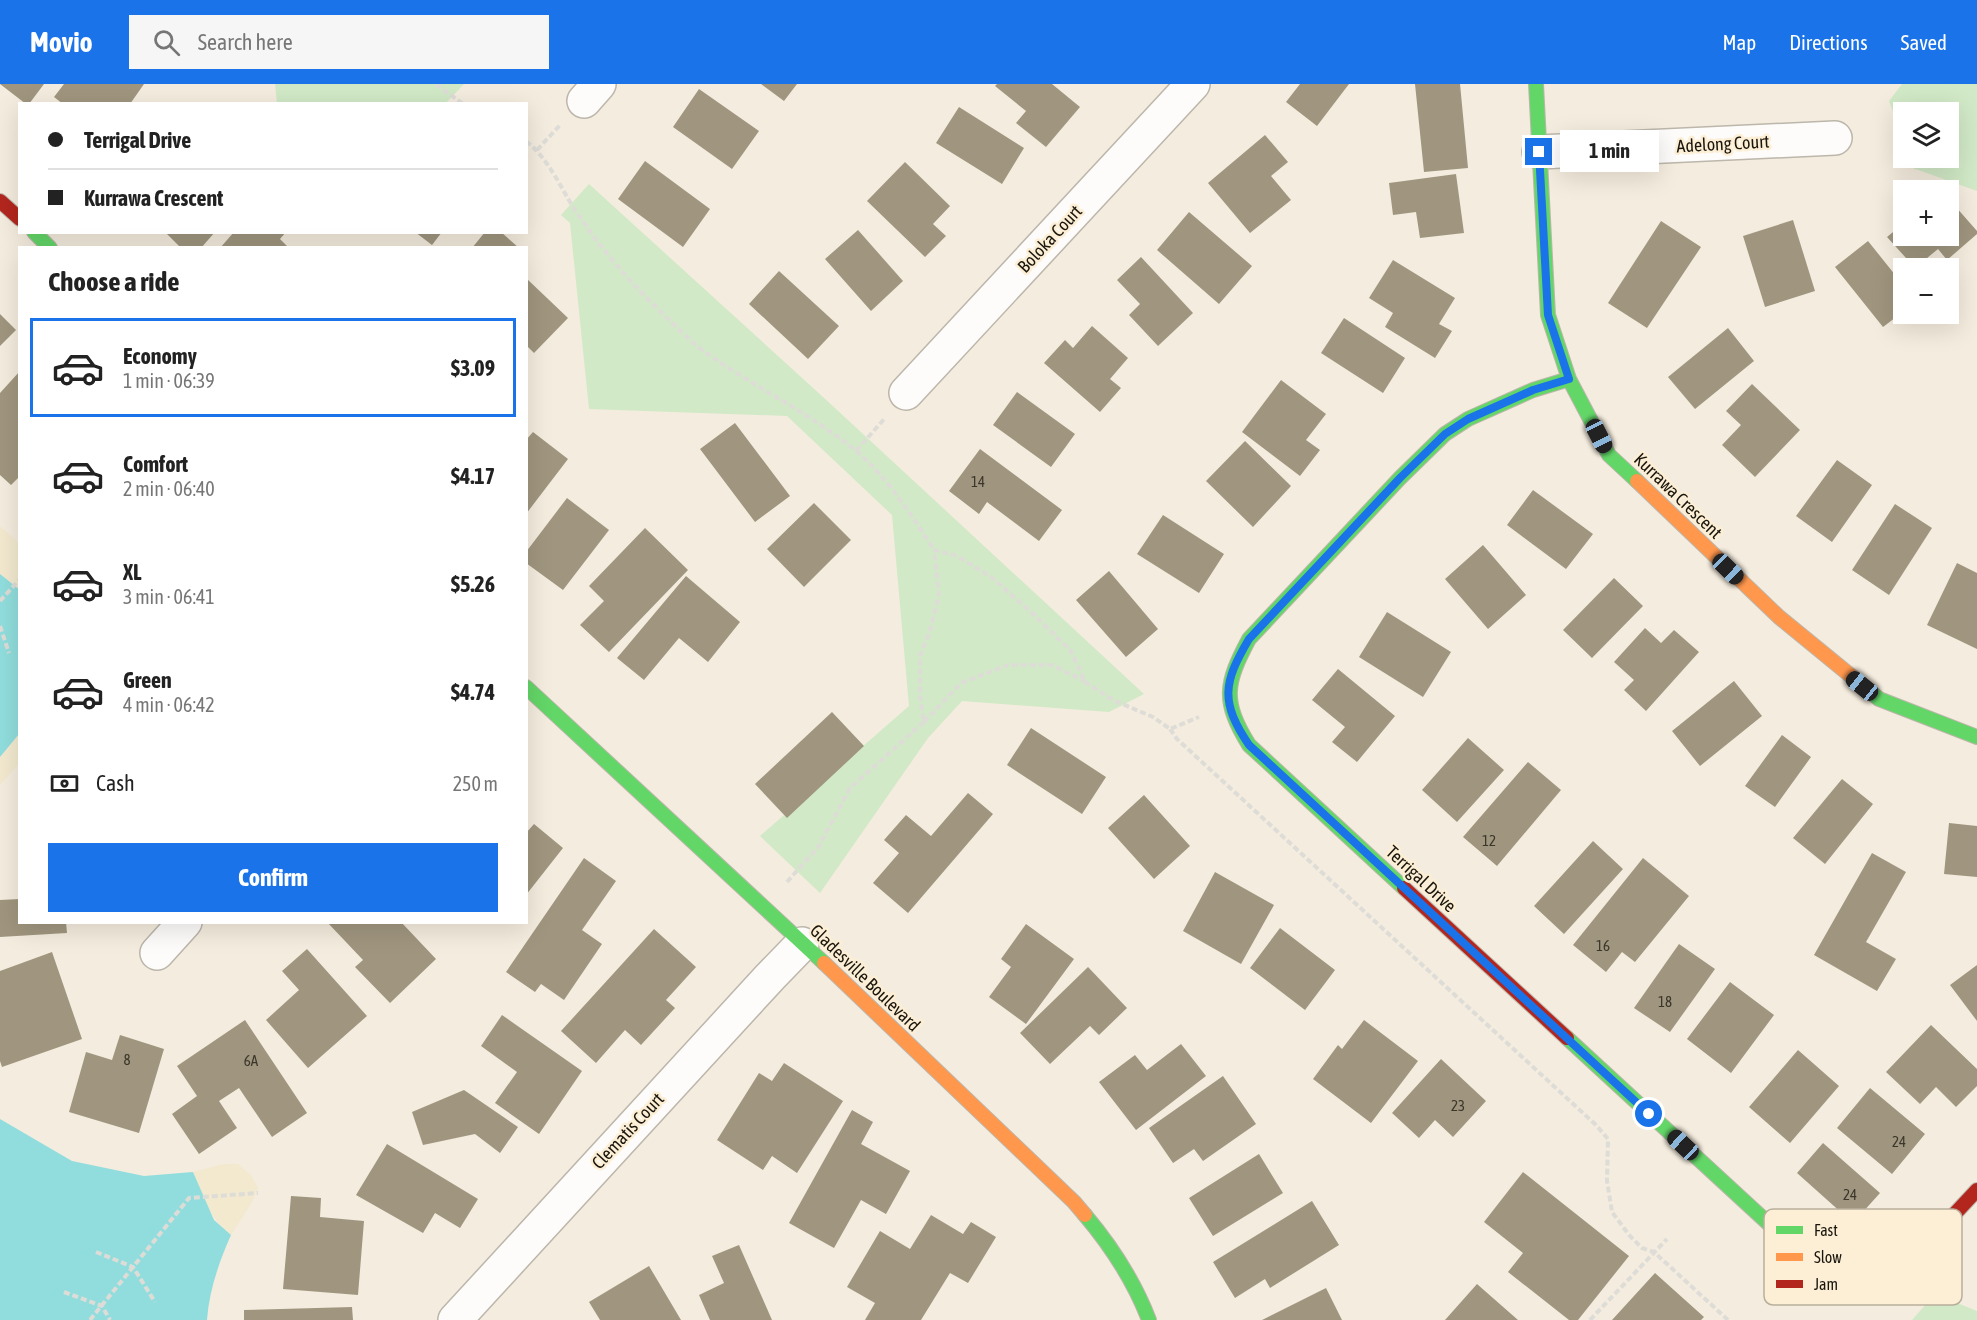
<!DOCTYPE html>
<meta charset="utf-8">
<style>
:root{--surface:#fff;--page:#f6f6f6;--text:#222;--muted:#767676;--line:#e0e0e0;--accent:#1a73e8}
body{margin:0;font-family:"Asap Condensed",sans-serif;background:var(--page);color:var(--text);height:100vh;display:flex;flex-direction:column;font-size:22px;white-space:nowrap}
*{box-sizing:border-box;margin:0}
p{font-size:20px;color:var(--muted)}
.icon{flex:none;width:33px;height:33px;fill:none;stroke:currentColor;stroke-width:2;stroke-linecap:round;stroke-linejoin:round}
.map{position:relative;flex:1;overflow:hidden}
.panel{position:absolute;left:18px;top:162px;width:510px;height:678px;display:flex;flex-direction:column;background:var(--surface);border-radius:0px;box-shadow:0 6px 24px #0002}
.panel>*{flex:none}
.top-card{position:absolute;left:18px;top:18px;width:510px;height:132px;border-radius:0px;box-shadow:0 6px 24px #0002;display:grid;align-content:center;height:132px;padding:0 30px;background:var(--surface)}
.tools{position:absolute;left:1893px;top:18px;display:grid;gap:12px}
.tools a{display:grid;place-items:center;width:66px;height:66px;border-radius:0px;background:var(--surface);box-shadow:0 6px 24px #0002;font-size:30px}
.end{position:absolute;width:27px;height:27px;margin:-14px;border:8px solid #1a73e8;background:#fff;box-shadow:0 0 0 3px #fff}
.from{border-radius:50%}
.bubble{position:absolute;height:42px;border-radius:0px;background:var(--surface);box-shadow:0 6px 24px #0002;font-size:20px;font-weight:700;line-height:42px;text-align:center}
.car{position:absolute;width:18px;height:36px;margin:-18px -9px;border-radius:8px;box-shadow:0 0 4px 2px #0007;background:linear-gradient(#222 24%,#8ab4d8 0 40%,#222 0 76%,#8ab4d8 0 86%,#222 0)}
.top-card b{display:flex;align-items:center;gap:21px;height:57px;font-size:22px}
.top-card b+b{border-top:2px solid var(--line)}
.top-card i{width:15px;height:15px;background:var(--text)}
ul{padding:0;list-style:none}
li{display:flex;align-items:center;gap:18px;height:99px;margin:0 12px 9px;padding:0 18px;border:3px solid transparent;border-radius:0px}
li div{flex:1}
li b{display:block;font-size:22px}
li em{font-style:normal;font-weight:700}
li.on{border-color:var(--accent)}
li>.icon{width:54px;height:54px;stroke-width:1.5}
h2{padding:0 30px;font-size:27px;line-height:72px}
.pay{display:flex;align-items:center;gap:15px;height:66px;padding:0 30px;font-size:22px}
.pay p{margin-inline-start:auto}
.button{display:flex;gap:12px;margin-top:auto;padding:12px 30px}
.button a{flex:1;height:69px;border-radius:0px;background:var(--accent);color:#fff;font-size:24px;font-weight:700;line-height:69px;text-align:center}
header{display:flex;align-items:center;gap:36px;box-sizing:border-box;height:84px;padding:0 30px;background:var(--accent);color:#fff}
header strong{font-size:28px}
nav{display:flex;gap:33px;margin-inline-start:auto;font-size:21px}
.search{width:420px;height:54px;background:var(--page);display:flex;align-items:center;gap:15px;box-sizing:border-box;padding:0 21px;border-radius:0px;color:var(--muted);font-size:22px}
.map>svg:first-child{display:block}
.green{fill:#d1e9c6;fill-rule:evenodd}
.sand{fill:#f2e9cf}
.water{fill:#91dddd}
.building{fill:#a0967f}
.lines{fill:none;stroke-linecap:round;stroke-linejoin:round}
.street-casing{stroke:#bcb6ab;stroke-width:36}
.fast-casing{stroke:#bcb6ab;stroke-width:16}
.slow-casing{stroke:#bcb6ab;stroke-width:16}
.jam-casing{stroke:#bcb6ab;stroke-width:16}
.path{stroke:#dedcd7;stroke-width:4;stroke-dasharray:6 3;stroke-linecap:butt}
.street{stroke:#fdfcfa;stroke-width:33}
.fast{stroke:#63d668;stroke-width:14}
.slow{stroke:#ff974d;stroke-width:14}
.jam{stroke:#b3261e;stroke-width:14}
.route{stroke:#1a73e8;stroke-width:8}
.labels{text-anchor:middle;stroke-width:5;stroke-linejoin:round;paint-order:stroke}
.number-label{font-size:15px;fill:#3c362a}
.street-label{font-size:18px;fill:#1a160d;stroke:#fcefd6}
.key{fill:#fcefd6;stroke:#b8ae9a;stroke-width:1.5}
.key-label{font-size:16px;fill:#1a160d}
</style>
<header>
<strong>Movio</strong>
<div class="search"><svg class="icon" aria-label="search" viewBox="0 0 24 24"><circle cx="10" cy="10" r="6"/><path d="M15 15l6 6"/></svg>Search here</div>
<nav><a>Map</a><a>Directions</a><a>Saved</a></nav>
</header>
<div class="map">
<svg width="1977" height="1236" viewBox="0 0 1977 1236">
<rect width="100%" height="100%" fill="#f4ecde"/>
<path class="green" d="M275,0H464L446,19L277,20Z
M1902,0H1977V107L1896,78C1903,54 1898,40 1889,17ZM1904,28H1948V74H1904Z
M589,100L823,313L1144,610L1109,628L962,617L928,654L820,809L760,752L909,622L892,431L787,332L589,325L570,139L561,131Z
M1935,1210L1977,1227V1236H1912Z"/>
<path class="sand" d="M0,442L19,459V506L0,490Z
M19,649V680L0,701V673Z
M223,1080H238L251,1091L258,1104L251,1120L231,1151C210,1135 203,1112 193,1088Z"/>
<path class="water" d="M0,490L20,506L19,650L0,673Z
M0,1035L72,1077L144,1092L193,1088L214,1136L231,1151C219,1178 209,1207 207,1236H0Z"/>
<path class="building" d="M0,0H44L29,20H26Z
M64,0H144L130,20H63L54,13Z
M761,0H797L784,17Z
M997,0H1052L1080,23L1046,63L1016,39L1026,27L995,2Z
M1300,0H1349L1317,42L1286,18Z
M1415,0H1460L1468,84L1424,88Z
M699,5L759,47L732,85L673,43Z
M959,23L1024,64L1002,100L936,59Z
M1265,51L1288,78L1271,92L1291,116L1250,149L1208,99Z
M645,77L710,125L683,163L618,115Z
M905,78L950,122L933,140L946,152L925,173L867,117Z
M1456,90L1464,149L1420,154L1416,128L1393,131L1389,99Z
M1948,114L1977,147V150L1947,176L1938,165L1915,184L1887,153L1904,139V152H1948Z
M1189,128L1252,182L1219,220L1157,166Z
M1793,136L1815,207L1765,223L1743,152Z
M1661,137L1701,163L1647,244L1608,219Z
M858,146L903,197L871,227L825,175Z
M165,148H215L201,164H181Z
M234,148H286L280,155L289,164H220Z
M415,148H442L432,161Z
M485,148H501L519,164H472Z
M1868,157L1904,202V227L1883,243L1835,183Z
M1141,173L1193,229L1158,262L1129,231L1140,220L1117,196Z
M1393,176L1455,214L1439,240L1452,247L1435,274L1385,243L1393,229L1369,214Z
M779,187L839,242L808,275L749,220Z
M526,194L568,234L534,269L526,261Z
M0,230L16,246L0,262Z
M1344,234L1405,274L1383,309L1321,269Z
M1092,242L1128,274L1110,295L1121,304L1100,328L1044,279L1065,256L1073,264Z
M1728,244L1754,277L1695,325L1668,293Z
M20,287V392L11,401L0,391V309Z
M1281,296L1326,330L1306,356L1320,366L1300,392L1242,348Z
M1752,300L1800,346L1755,393L1722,361L1741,341L1726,327Z
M1017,308L1075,350L1051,383L993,341Z
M735,339L790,412L755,438L700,365Z
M533,348L568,375L526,430V356Z
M1245,357L1291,402L1253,443L1206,397Z
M980,365L1062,426L1039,457L987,418L979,430L949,407Z
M1837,376L1872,401L1832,458L1796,432Z
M1533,406L1593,450L1566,485L1507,441Z
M567,414L609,446L563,506L526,479V468Z
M814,419L851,456L804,503L767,465Z
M1895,420L1932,444L1889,511L1852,486Z
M1163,431L1224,470L1199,509L1137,470Z
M645,444L688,486L609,568L580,541L604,517L589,502Z
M1483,461L1526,511L1488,545L1445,495Z
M1957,479L1977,489V565L1927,541Z
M1109,487L1158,545L1126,573L1076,516Z
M686,492L740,538L708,578L679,554L644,596L617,574Z
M1614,494L1643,522L1592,574L1563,546Z
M1387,528L1451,568L1423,613L1359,573Z
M1645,544L1661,559L1674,546L1699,568L1646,627L1624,606L1634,596L1614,578Z
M1338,585L1395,632L1357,678L1332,658L1345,643L1312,616Z
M1734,597L1762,632L1700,682L1672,647Z
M832,628L864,662L787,734L755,700Z
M1031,644L1106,693L1082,730L1007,681Z
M1782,651L1811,673L1775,723L1745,702Z
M1468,654L1504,686L1457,738L1422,706Z
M1528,678L1561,706L1497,782L1463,753Z
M1842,695L1873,720L1825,780L1793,754Z
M968,709L993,730L908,829L873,799L899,769L884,756L906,731L931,752Z
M1144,711L1190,762L1154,795L1108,744Z
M1949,739L1977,742V793L1944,790Z
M534,740L563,764L526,811V749Z
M1593,757L1623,785L1564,850L1534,822Z
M1872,769L1906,788L1866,858L1896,875L1877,907L1814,871Z
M584,774L616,797L582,846L602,860L564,916L541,900L535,908L506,888Z
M1643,774L1689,812L1635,878L1622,868L1606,888L1573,861Z
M1215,788L1274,821L1241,880L1183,847Z
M20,815V838H66L67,849L0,853V816Z
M327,838H401L436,875L390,919L355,883L363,876Z
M1026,840L1074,875L1026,940L989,913L1011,883L1001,875Z
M1280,844L1335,886L1305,926L1250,884Z
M654,845L696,883L666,916L675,924L641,961L625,946L596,979L561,947Z
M1679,860L1715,885L1670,948L1634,924Z
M307,865L367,932L308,984L266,936L299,906L282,887Z
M52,868L82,955L2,983L0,977V887Z
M1977,881V937L1950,901Z
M1088,883L1127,924L1099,951L1090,942L1050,980L1020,949Z
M1730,898L1774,931L1731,989L1687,955Z
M502,931L582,987L539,1050L495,1019L517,988L481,962Z
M245,936L307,1029L272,1053L239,1004L219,1017L237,1044L199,1070L172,1030L197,1012L177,982Z
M1364,936L1418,977L1371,1039L1313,995L1338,961L1342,965Z
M1931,941L1977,985V1002L1956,1023L1936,1003L1920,1020L1886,988Z
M120,951L164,965L139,1049L69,1028L86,968L112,976Z
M1181,960L1206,992L1136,1046L1099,998L1135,971L1147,986Z
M1798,966L1839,1002L1790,1059L1749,1023Z
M1441,975L1486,1017L1453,1053L1435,1036L1419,1054L1392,1029Z
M784,979L843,1017L797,1089L772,1072L763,1086L717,1056L759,989L772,997Z
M1223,992L1256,1040L1203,1077L1194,1065L1173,1079L1149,1044Z
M1870,1004L1925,1050L1892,1090L1837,1044Z
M464,1006L518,1043L500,1069L475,1050L423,1061L412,1028Z
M852,1026L873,1038L861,1060L910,1087L886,1130L861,1116L834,1164L789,1139Z
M1823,1059L1880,1109L1853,1139L1797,1089Z
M387,1060L478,1115L460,1144L435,1129L423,1149L356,1111Z
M1259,1070L1283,1109L1213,1152L1189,1114Z
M1523,1088L1629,1172L1578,1236H1569L1508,1188L1523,1169L1484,1138Z
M291,1112L321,1114L320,1133L364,1137L358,1211L283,1205Z
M1312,1117L1339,1161L1270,1204L1265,1195L1235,1214L1213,1178Z
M931,1131L963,1150L971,1138L996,1153L968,1199L950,1189L921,1236H865L875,1219L847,1203L880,1147L910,1165Z
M739,1161L772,1236H710L699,1211L724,1199L712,1172Z
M649,1182L681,1236H600L589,1218Z
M1655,1189L1704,1233L1701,1236H1612Z
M1477,1200L1518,1236H1445Z
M1326,1204L1342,1236H1262Z
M352,1223L353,1236H244V1226Z"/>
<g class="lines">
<g class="street-casing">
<path id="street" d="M584,17L599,0
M1539,68L1835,54
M906,309L1193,0
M157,869L185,838
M455,1236L770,893L802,860"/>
</g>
<g class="fast-casing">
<path id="fast" d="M1536,0L1548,231L1569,295L1609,371L1637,397
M34,148L50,164
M526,603L824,879
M1867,605L1879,615L1977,653
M1404,804L1249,661C1222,617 1225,600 1249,555L1400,394L1445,350L1468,335L1533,306L1569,295
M1567,954L1818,1185L1865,1197L1900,1184
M1085,1131C1112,1163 1134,1197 1149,1236"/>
</g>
<g class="slow-casing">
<path id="slow" d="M1637,397L1779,533L1867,605
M824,879L1074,1118L1085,1131"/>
</g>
<g class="jam-casing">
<path id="jam" d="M0,117L20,135
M1404,804L1567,954
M1900,1184L1907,1181L1977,1106"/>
</g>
<path class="path" d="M436,0L463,20
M526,57C551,77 561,106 579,132C601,164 627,195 655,222C670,237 686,253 702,266C752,302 807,327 855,366C886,392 912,431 934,466L957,472L991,493L1030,527L1071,567L1085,598L1113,616L1153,633L1170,645L1199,633
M537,66L561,40
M856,367L885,334
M0,517L20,495
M0,542L9,569
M924,638L961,599L1008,581H1052L1085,597
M1170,645L1177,655L1596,1041L1608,1055L1607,1097L1612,1128L1629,1151L1642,1164L1654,1168L1728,1236
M787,798L819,762L850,704L924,638L920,611V572L930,547L939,510L934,466
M96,1168L133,1183L155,1218
M64,1208L102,1222L110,1236
M90,1236L189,1114L258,1109
M1590,1236L1667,1155"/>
<use href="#street" class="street"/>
<use href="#fast" class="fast"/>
<use href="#slow" class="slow"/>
<use href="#jam" class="jam"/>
</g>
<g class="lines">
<path class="route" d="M1539,68L1548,231L1569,295L1533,306L1468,335L1445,350L1400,394L1249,555C1223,599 1220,618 1249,661L1649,1030"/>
</g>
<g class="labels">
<g class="number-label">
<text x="978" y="403">14</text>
<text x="1489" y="762">12</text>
<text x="1603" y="867">16</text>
<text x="1665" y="923">18</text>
<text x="127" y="981">8</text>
<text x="251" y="982">6A</text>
<text x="1458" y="1027">23</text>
<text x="1899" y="1063">24</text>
<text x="1850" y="1116">24</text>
</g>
<g class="street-label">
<text transform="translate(1723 60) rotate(-3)" y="6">Adelong Court</text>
<text transform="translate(1050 155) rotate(-47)" y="6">Boloka Court</text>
<text transform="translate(1678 412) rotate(44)" y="6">Kurrawa Crescent</text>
<text transform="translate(1421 795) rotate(43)" y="6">Terrigal Drive</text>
<text transform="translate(865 894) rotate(44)" y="6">Gladesville Boulevard</text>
<text transform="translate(628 1047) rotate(-47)" y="6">Clematis Court</text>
</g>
</g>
<rect x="1764" y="1125" width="198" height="96" rx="9" class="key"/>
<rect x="1776" y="1142" width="27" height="8" fill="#63d668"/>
<rect x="1776" y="1169" width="27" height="8" fill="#ff974d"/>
<rect x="1776" y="1196" width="27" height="8" fill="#b3261e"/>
<g class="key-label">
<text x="1814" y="1152">Fast</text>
<text x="1814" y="1179">Slow</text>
<text x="1814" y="1206">Jam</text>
</g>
</svg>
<div class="tools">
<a><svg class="icon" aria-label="layers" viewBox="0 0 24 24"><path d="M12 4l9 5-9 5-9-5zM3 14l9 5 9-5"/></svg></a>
<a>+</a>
<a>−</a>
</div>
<i class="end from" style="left:1649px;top:1030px"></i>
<i class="end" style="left:1539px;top:68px"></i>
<div class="bubble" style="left:1560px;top:46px;width:99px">1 min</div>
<i class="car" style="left:1599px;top:352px;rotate:153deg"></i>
<i class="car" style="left:1728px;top:485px;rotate:134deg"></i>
<i class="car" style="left:1862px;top:602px;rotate:309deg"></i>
<i class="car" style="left:1683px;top:1061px;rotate:313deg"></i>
<div class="top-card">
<b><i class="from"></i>Terrigal Drive</b>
<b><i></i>Kurrawa Crescent</b>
</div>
<section class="panel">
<h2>Choose a ride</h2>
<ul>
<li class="on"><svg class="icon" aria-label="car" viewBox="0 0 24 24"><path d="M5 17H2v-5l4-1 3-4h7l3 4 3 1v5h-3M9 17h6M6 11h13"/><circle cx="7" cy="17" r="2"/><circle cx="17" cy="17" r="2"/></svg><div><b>Economy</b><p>1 min · 06:39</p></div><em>$3.09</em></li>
<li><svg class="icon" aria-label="car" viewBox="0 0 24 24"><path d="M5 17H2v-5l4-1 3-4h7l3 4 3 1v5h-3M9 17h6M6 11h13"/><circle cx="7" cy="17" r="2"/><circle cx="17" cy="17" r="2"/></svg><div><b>Comfort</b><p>2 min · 06:40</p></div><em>$4.17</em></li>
<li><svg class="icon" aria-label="car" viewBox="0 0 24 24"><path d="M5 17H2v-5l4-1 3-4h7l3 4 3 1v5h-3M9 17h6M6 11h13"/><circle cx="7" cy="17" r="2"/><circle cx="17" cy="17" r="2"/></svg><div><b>XL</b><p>3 min · 06:41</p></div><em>$5.26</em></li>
<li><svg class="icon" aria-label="car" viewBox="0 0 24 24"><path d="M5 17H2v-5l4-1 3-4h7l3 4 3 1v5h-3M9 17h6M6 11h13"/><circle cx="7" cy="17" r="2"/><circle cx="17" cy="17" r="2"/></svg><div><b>Green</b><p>4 min · 06:42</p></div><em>$4.74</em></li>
</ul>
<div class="pay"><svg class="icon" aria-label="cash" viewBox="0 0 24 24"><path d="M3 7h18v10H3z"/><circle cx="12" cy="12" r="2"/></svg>Cash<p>250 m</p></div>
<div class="button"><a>Confirm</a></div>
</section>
</div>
